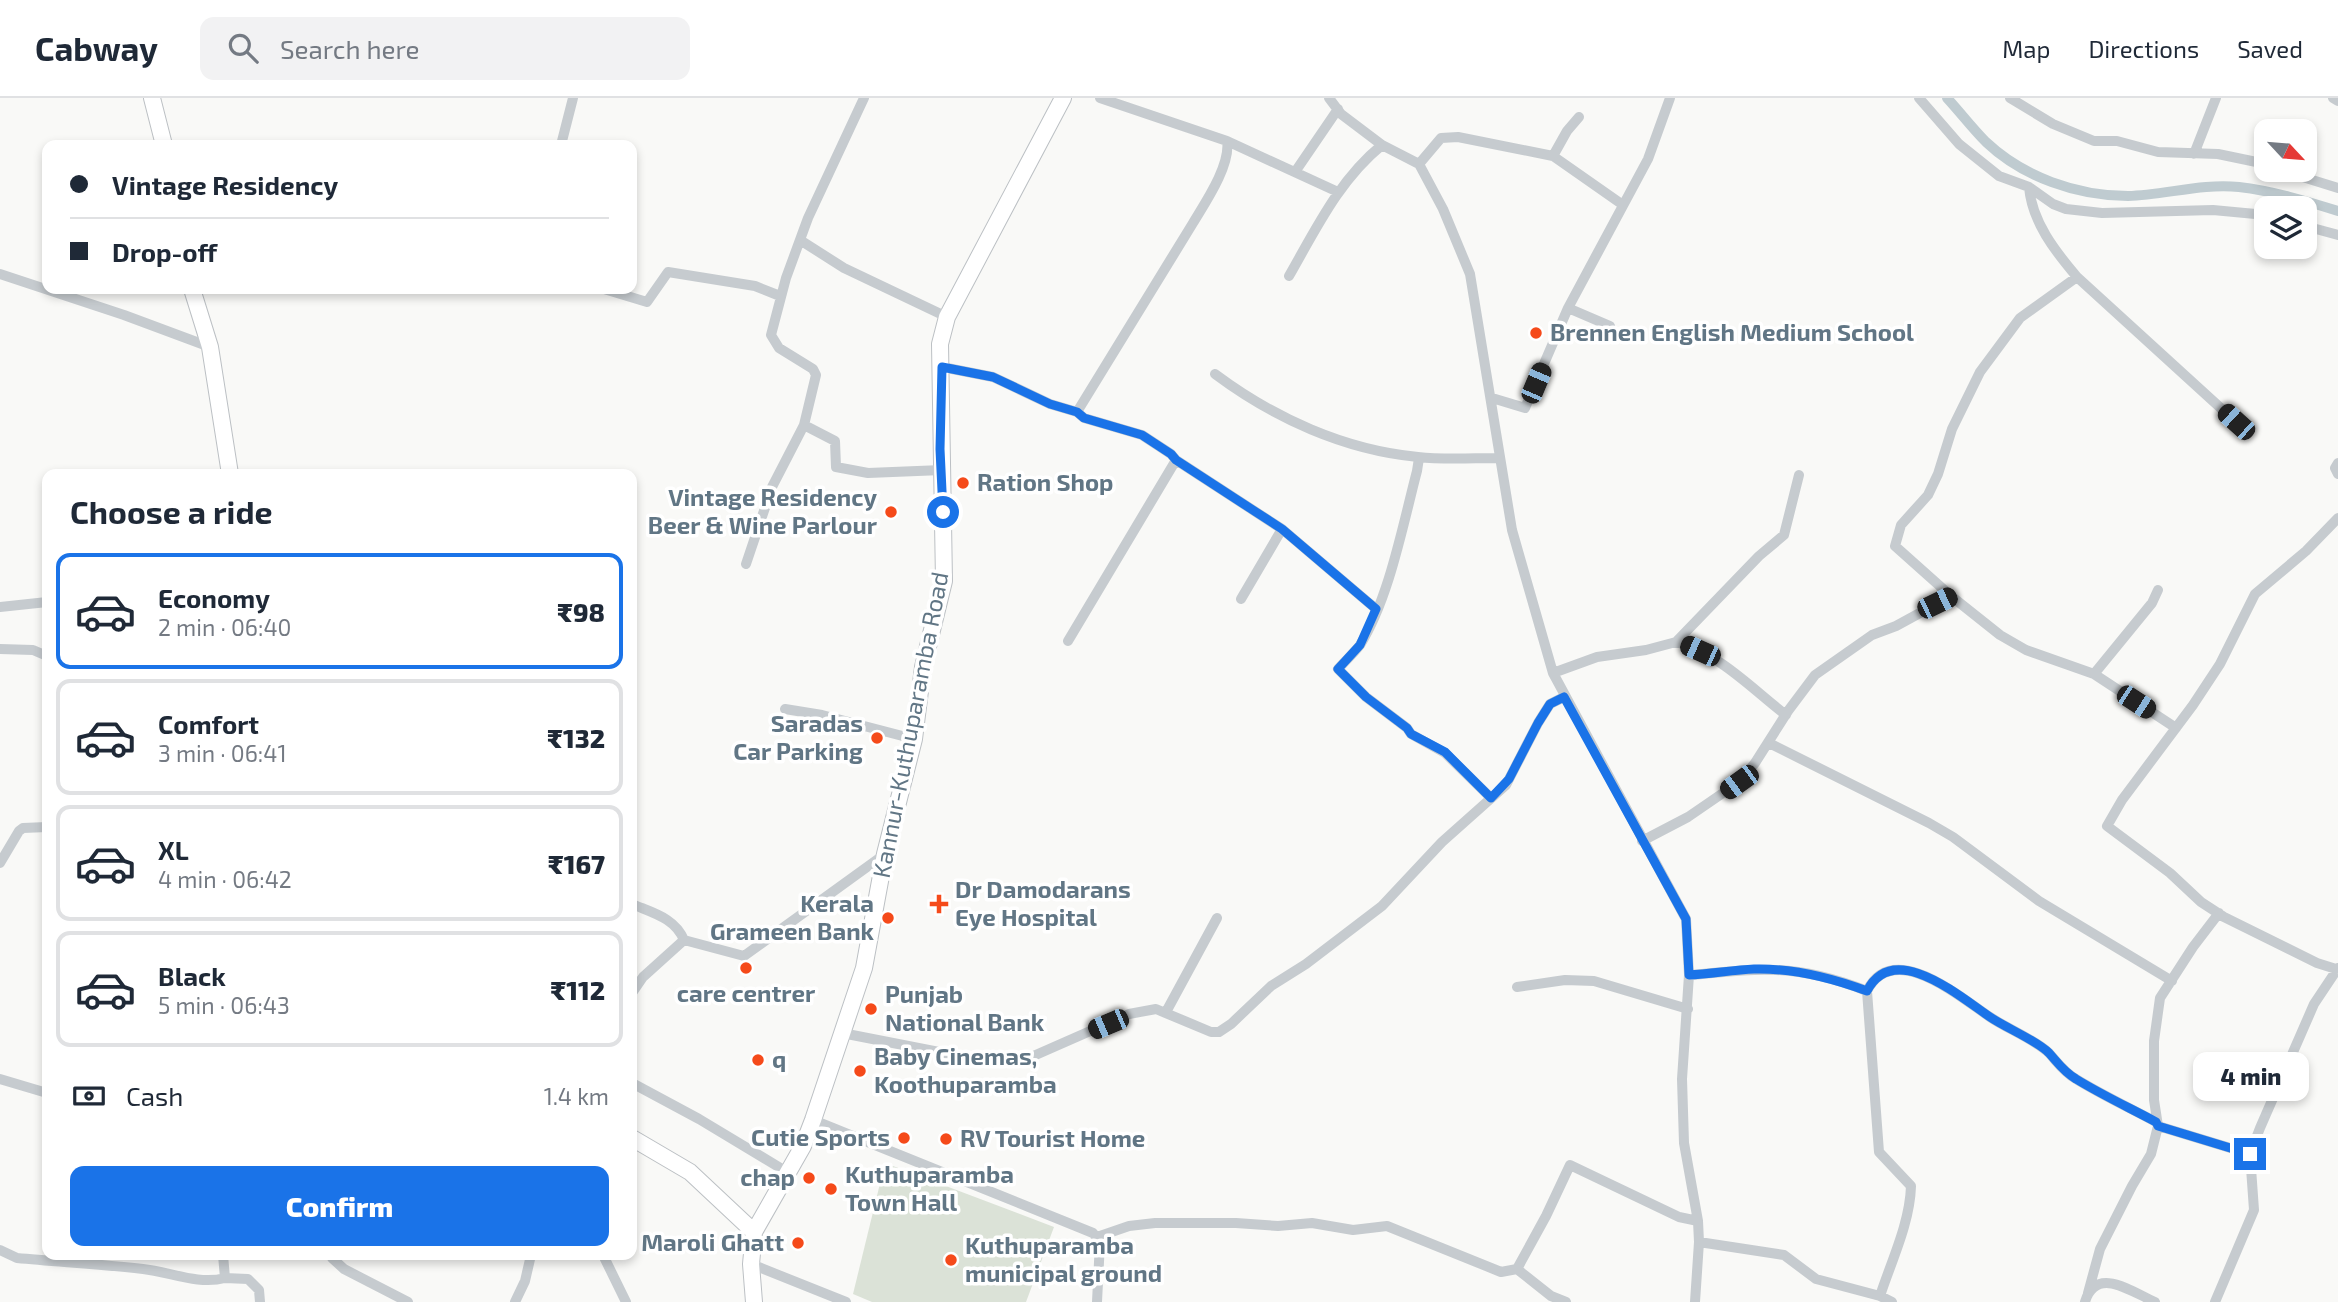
<!DOCTYPE html>
<meta charset="utf-8">
<style>
:root{--surface:#fff;--page:#f2f2f3;--text:#1f2937;--muted:#747a83;--line:#e0e1e3;--accent:#1a73e8}
body{margin:0;font-family:"Exo 2",sans-serif;background:var(--page);color:var(--text);height:100vh;display:flex;flex-direction:column;font-size:26px;white-space:nowrap}
*{box-sizing:border-box;margin:0}
p{font-size:23px;color:var(--muted)}
.icon{flex:none;width:38px;height:38px;fill:none;stroke:currentColor;stroke-width:2;stroke-linecap:round;stroke-linejoin:round}
.map{position:relative;flex:1;overflow:hidden}
.sheet{position:absolute;left:42px;top:371px;width:595px;height:791px;display:flex;flex-direction:column;background:var(--surface);border-radius:14px;box-shadow:0 4px 10px #0003}
.sheet>*{flex:none}
.guide{position:absolute;left:42px;top:42px;width:595px;height:154px;border-radius:14px;box-shadow:0 4px 10px #0003;display:grid;align-content:center;height:154px;padding:0 28px;background:var(--surface)}
.needle{width:46px;rotate:116deg}
.fabs{position:absolute;left:2254px;top:21px;display:grid;gap:14px}
.fabs a{display:grid;place-items:center;width:63px;height:63px;border-radius:14px;background:var(--surface);box-shadow:0 4px 10px #0003;font-size:35px}
.end{position:absolute;width:32px;height:32px;margin:-16px;border:9px solid #1a73e8;background:#fff;box-shadow:0 0 0 4px #fff}
.from{border-radius:50%}
.bubble{position:absolute;height:49px;border-radius:14px;background:var(--surface);box-shadow:0 4px 10px #0003;font-size:23px;font-weight:800;line-height:49px;text-align:center}
.car{position:absolute;width:21px;height:42px;margin:-21px -10px;border-radius:9px;box-shadow:0 0 5px 2px #0007;background:linear-gradient(#222 24%,#8ab4d8 0 40%,#222 0 76%,#8ab4d8 0 86%,#222 0)}
.guide b{display:flex;align-items:center;gap:24px;height:66px;font-size:26px}
.guide b+b{border-top:2px solid var(--line)}
.guide i{width:18px;height:18px;background:var(--text)}
ul{padding:0;list-style:none}
li{display:flex;align-items:center;gap:21px;height:116px;margin:0 14px 10px;padding:0 14px;border:4px solid var(--line);border-radius:14px}
li div{flex:1}
li b{display:block;font-size:26px}
li em{font-style:normal;font-weight:800}
li.active{border-color:var(--accent)}
li>.icon{width:63px;height:63px;stroke-width:1.5}
h2{padding:0 28px;font-size:32px;line-height:84px}
.pay{display:flex;align-items:center;gap:18px;height:77px;padding:0 28px;font-size:26px}
.pay p{margin-inline-start:auto}
.cta{display:flex;gap:14px;margin-top:auto;padding:14px 28px}
.cta a{flex:1;height:80px;border-radius:14px;background:var(--accent);color:#fff;font-size:28px;font-weight:800;line-height:80px;text-align:center}
header{display:flex;align-items:center;gap:42px;box-sizing:border-box;height:98px;padding:0 35px;background:var(--surface);border-bottom:2px solid var(--line)}
header strong{font-size:33px}
nav{display:flex;gap:38px;margin-inline-start:auto;font-size:24px}
.search{width:490px;height:63px;background:var(--page);display:flex;align-items:center;gap:18px;box-sizing:border-box;padding:0 24px;border-radius:14px;color:var(--muted);font-size:26px}
.map>svg:first-child{display:block}
.green{fill:#dbe2d7}
.lines{fill:none;stroke-linecap:round;stroke-linejoin:round}
.canal{stroke:#bfcbd0;stroke-width:10}
.primary-casing{stroke:#bcc0c4;stroke-width:18}
.street{stroke:#c6cbcf;stroke-width:10}
.primary{stroke:#fff;stroke-width:16}
.route{stroke:#1a73e8;stroke-width:9}
.poi-dot{fill:#f54a1a;stroke:#fff;stroke-width:2.5}
.labels{text-anchor:middle;stroke-width:7;stroke-linejoin:round;paint-order:stroke}
.poi-label{font-size:24px;font-weight:bold;fill:#617685;stroke:#fff;text-anchor:start}
.street-label{font-size:24px;fill:#617685;stroke:#fff}
</style>
<header>
<strong>Cabway</strong>
<div class="search"><svg class="icon" aria-label="search" viewBox="0 0 24 24"><circle cx="10" cy="10" r="6"/><path d="M15 15l6 6"/></svg>Search here</div>
<nav><a>Map</a><a>Directions</a><a>Saved</a></nav>
</header>
<div class="map">
<svg width="2338" height="1204" viewBox="0 0 2338 1204">
<rect width="100%" height="100%" fill="#f9f9f7"/>
<path class="green" d="M885,1065L1054,1129L1026,1204H872L853,1196Z"/>
<g class="lines">
<path class="canal" d="M1947,0C1960,14 1972,30 1986,44C2023,79 2077,98 2128,98C2165,97 2202,85 2239,89C2273,93 2306,103 2338,113"/>
<g class="primary-casing">
<path id="primary" d="M152,0L164,47
M192,191L210,249L230,376
M632,1040L690,1074L754,1134L751,1166L754,1204
M754,1134L803,1048L813,1022L864,870L885,756L914,641L923,569L944,483L940,246L947,219L1063,0"/>
</g>
<path class="street" d="M864,0L808,120L786,180L771,237L779,250L813,271L816,277L804,327L835,343L836,369L868,375L942,372
M1329,0L1341,16L1382,47L1419,66L1443,111L1470,176L1512,432L1553,575L1686,821L1689,877L1682,981L1684,1045L1698,1123L1699,1144L1695,1204
M1919,0L1959,46L1999,78L2029,89L2053,106L2066,111L2102,115L2213,112L2266,117
M2010,0L2053,26L2094,43H2117L2158,54L2218,56L2266,66
M2333,0L2338,3
M1227,43L1338,94
M561,47L573,0
M2194,56L2216,0
M1553,58L1567,33L1579,19
M1419,66L1441,40L1458,39L1553,58L1623,107
M2280,72L2338,90
M1295,74L1338,11
M2029,89C2032,124 2055,153 2077,179L2236,324
M2305,128L2338,137
M800,142L844,170L947,219
M0,176L124,217L210,249
M1289,178C1316,131 1339,82 1382,47
M604,191L647,204L668,174L755,188L780,198
M1568,210L1610,228
M942,269L993,279L1050,306L1077,314L1084,320L1142,337L1171,356L1176,362L1282,431L1376,511
M1215,276C1274,320 1344,352 1418,359C1444,362 1472,360 1499,360
M1492,300L1525,310L1568,210L1648,61L1670,0
M1077,314L1193,125C1205,105 1231,67 1227,43L1100,0
M1419,360L1417,373C1403,426 1389,501 1360,547C1354,555 1345,563 1338,571L1366,599L1407,630L1411,636L1445,655L1491,700
M2338,365L2335,370L2338,376
M746,466L772,389L804,327
M1951,498L1895,448L1901,427L1928,397L1938,376L1952,331L1980,274L2020,220L2077,179
M1241,501L1282,431
M0,509L47,504
M1068,543L1176,362
M1676,544C1719,555 1752,591 1786,617
M0,551L33,552L47,558
M1553,575L1597,559L1646,552L1676,544L1759,458L1784,437L1799,377
M2094,576L2152,505L2158,492
M785,611L822,617L914,641
M1769,645L1929,725L1953,739L2039,803L2172,883
M1642,743L1688,719L1739,684L1755,665L1788,613L1815,577L1872,537L1896,528L1951,498L2000,537L2026,552L2094,576L2176,630
M0,765L19,733L23,730L47,729
M632,806C653,815 675,820 684,842
M2336,871L2317,865L2224,819L2201,804L2170,775L2107,728L2122,702L2193,607L2220,566L2255,496L2306,453L2338,420
M1689,877C1718,875 1747,870 1776,872C1807,873 1839,882 1867,893C1893,841 1960,899 1990,919C2006,930 2036,942 2049,955C2058,965 2064,974 2076,981C2102,997 2130,1010 2156,1024
M1517,889L1565,882L1594,883L1688,911
M1867,893L1879,1054L1911,1088C1910,1125 1891,1164 1880,1198
M632,895L643,879L684,842L744,858L885,756
M1166,914L1217,820
M842,935L990,964L1022,963L1129,916L1156,911L1211,934H1219L1231,926L1271,888L1306,866L1382,808L1442,744L1506,687L1538,625L1550,606L1564,599
M0,981L47,995
M632,985L699,1021L787,1074
M813,1022L1093,1135L1100,1144L1097,1204
M2158,1028L2250,1056
M1097,1139L1129,1128L1155,1125H1236L1278,1128L1312,1125L1353,1132L1387,1128L1501,1174L1517,1171L1551,1198L1566,1204
M1699,1144L1784,1157L1816,1181L1880,1198L1892,1204
M0,1152L17,1160C59,1164 101,1166 143,1171C170,1174 198,1187 225,1180
M223,1157L225,1180L248,1181L259,1192L260,1204
M332,1157V1160L344,1171L408,1204
M603,1157L626,1204
M751,1166L846,1204
M1517,1171L1546,1118L1570,1067L1679,1119L1698,1123
M2088,1195L2100,1151L2132,1088L2151,1056L2158,1028L2154,1002V943L2160,900L2193,849L2219,815
M515,1204L525,1183L531,1157
M2085,1204C2096,1167 2132,1194 2155,1204
M2215,1204L2254,1112L2250,1056L2260,1030L2314,906L2338,870"/>
<use href="#primary" class="primary"/>
</g>
<g class="lines">
<path class="route" d="M943,414L940,351L942,269L993,279L1050,306L1077,314L1084,320L1142,337L1171,356L1176,362L1282,431L1376,511L1360,547L1338,571L1366,599L1407,630L1411,636L1445,654L1491,700L1509,681L1538,625L1550,606L1564,599L1686,821L1689,877C1710,876 1733,872 1754,871C1792,870 1832,880 1867,893C1894,841 1960,899 1990,919C2006,930 2036,942 2049,955C2058,965 2064,974 2076,981C2102,997 2130,1010 2156,1024L2158,1028L2250,1056"/>
</g>
<g class="poi-dot">
<circle cx="1536" cy="235" r="7"/>
<circle cx="963" cy="385" r="7"/>
<circle cx="891" cy="414" r="7"/>
<circle cx="877" cy="640" r="7"/>
<path d="M935.5 795.5h7v7h7v7h-7v7h-7v-7h-7v-7h7z"/>
<circle cx="888" cy="820" r="7"/>
<circle cx="746" cy="870" r="7"/>
<circle cx="871" cy="911" r="7"/>
<circle cx="758" cy="962" r="7"/>
<circle cx="860" cy="973" r="7"/>
<circle cx="904" cy="1040" r="7"/>
<circle cx="946" cy="1041" r="7"/>
<circle cx="809" cy="1080" r="7"/>
<circle cx="831" cy="1091" r="7"/>
<circle cx="798" cy="1145" r="7"/>
<circle cx="951" cy="1162" r="7"/>
</g>
<g class="labels">
<g class="poi-label">
<text x="1550" y="243">Brennen English Medium School</text>
<text x="977" y="393">Ration Shop</text>
<text x="877" y="408" text-anchor="end">Vintage Residency<tspan x="877" dy="28">Beer &amp; Wine Parlour</tspan></text>
<text x="863" y="634" text-anchor="end">Saradas<tspan x="863" dy="28">Car Parking</tspan></text>
<text x="955" y="800">Dr Damodarans<tspan x="955" dy="28">Eye Hospital</tspan></text>
<text x="874" y="814" text-anchor="end">Kerala<tspan x="874" dy="28">Grameen Bank</tspan></text>
<text x="746" y="904" text-anchor="middle">care centrer</text>
<text x="885" y="905">Punjab<tspan x="885" dy="28">National Bank</tspan></text>
<text x="874" y="967">Baby Cinemas,<tspan x="874" dy="28">Koothuparamba</tspan></text>
<text x="772" y="970">q</text>
<text x="890" y="1048" text-anchor="end">Cutie Sports</text>
<text x="960" y="1049">RV Tourist Home</text>
<text x="845" y="1085">Kuthuparamba<tspan x="845" dy="28">Town Hall</tspan></text>
<text x="795" y="1088" text-anchor="end">chap</text>
<text x="784" y="1153" text-anchor="end">Maroli Ghatt</text>
<text x="965" y="1156">Kuthuparamba<tspan x="965" dy="28">municipal ground</tspan></text>
</g>
<g class="street-label">
<text transform="translate(911 627) rotate(-79)" y="8">Kannur-Kuthuparamba Road</text>
</g>
</g>
</svg>
<div class="fabs">
<a><svg class="needle" viewBox="-14 -14 28 28"><path d="M0-13l5 13h-10z" fill="#e53935"/><path d="M0 13l5-13h-10z" fill="#747a83"/></svg></a>
<a><svg class="icon" aria-label="layers" viewBox="0 0 24 24"><path d="M12 4l9 5-9 5-9-5zM3 14l9 5 9-5"/></svg></a>
</div>
<i class="end from" style="left:943px;top:414px"></i>
<i class="end" style="left:2250px;top:1056px"></i>
<div class="bubble" style="left:2193px;top:954px;width:116px">4 min</div>
<i class="car" style="left:1536px;top:285px;rotate:23deg"></i>
<i class="car" style="left:2236px;top:324px;rotate:312deg"></i>
<i class="car" style="left:1937px;top:505px;rotate:64deg"></i>
<i class="car" style="left:1700px;top:553px;rotate:294deg"></i>
<i class="car" style="left:2136px;top:604px;rotate:123deg"></i>
<i class="car" style="left:1739px;top:684px;rotate:234deg"></i>
<i class="car" style="left:1108px;top:926px;rotate:247deg"></i>
<div class="guide">
<b><i class="from"></i>Vintage Residency</b>
<b><i></i>Drop-off</b>
</div>
<section class="sheet">
<h2>Choose a ride</h2>
<ul>
<li class="active"><svg class="icon" aria-label="car" viewBox="0 0 24 24"><path d="M5 17H2v-5l4-1 3-4h7l3 4 3 1v5h-3M9 17h6M6 11h13"/><circle cx="7" cy="17" r="2"/><circle cx="17" cy="17" r="2"/></svg><div><b>Economy</b><p>2 min · 06:40</p></div><em>₹98</em></li>
<li><svg class="icon" aria-label="car" viewBox="0 0 24 24"><path d="M5 17H2v-5l4-1 3-4h7l3 4 3 1v5h-3M9 17h6M6 11h13"/><circle cx="7" cy="17" r="2"/><circle cx="17" cy="17" r="2"/></svg><div><b>Comfort</b><p>3 min · 06:41</p></div><em>₹132</em></li>
<li><svg class="icon" aria-label="car" viewBox="0 0 24 24"><path d="M5 17H2v-5l4-1 3-4h7l3 4 3 1v5h-3M9 17h6M6 11h13"/><circle cx="7" cy="17" r="2"/><circle cx="17" cy="17" r="2"/></svg><div><b>XL</b><p>4 min · 06:42</p></div><em>₹167</em></li>
<li><svg class="icon" aria-label="car" viewBox="0 0 24 24"><path d="M5 17H2v-5l4-1 3-4h7l3 4 3 1v5h-3M9 17h6M6 11h13"/><circle cx="7" cy="17" r="2"/><circle cx="17" cy="17" r="2"/></svg><div><b>Black</b><p>5 min · 06:43</p></div><em>₹112</em></li>
</ul>
<div class="pay"><svg class="icon" aria-label="cash" viewBox="0 0 24 24"><path d="M3 7h18v10H3z"/><circle cx="12" cy="12" r="2"/></svg>Cash<p>1.4 km</p></div>
<div class="cta"><a>Confirm</a></div>
</section>
</div>
